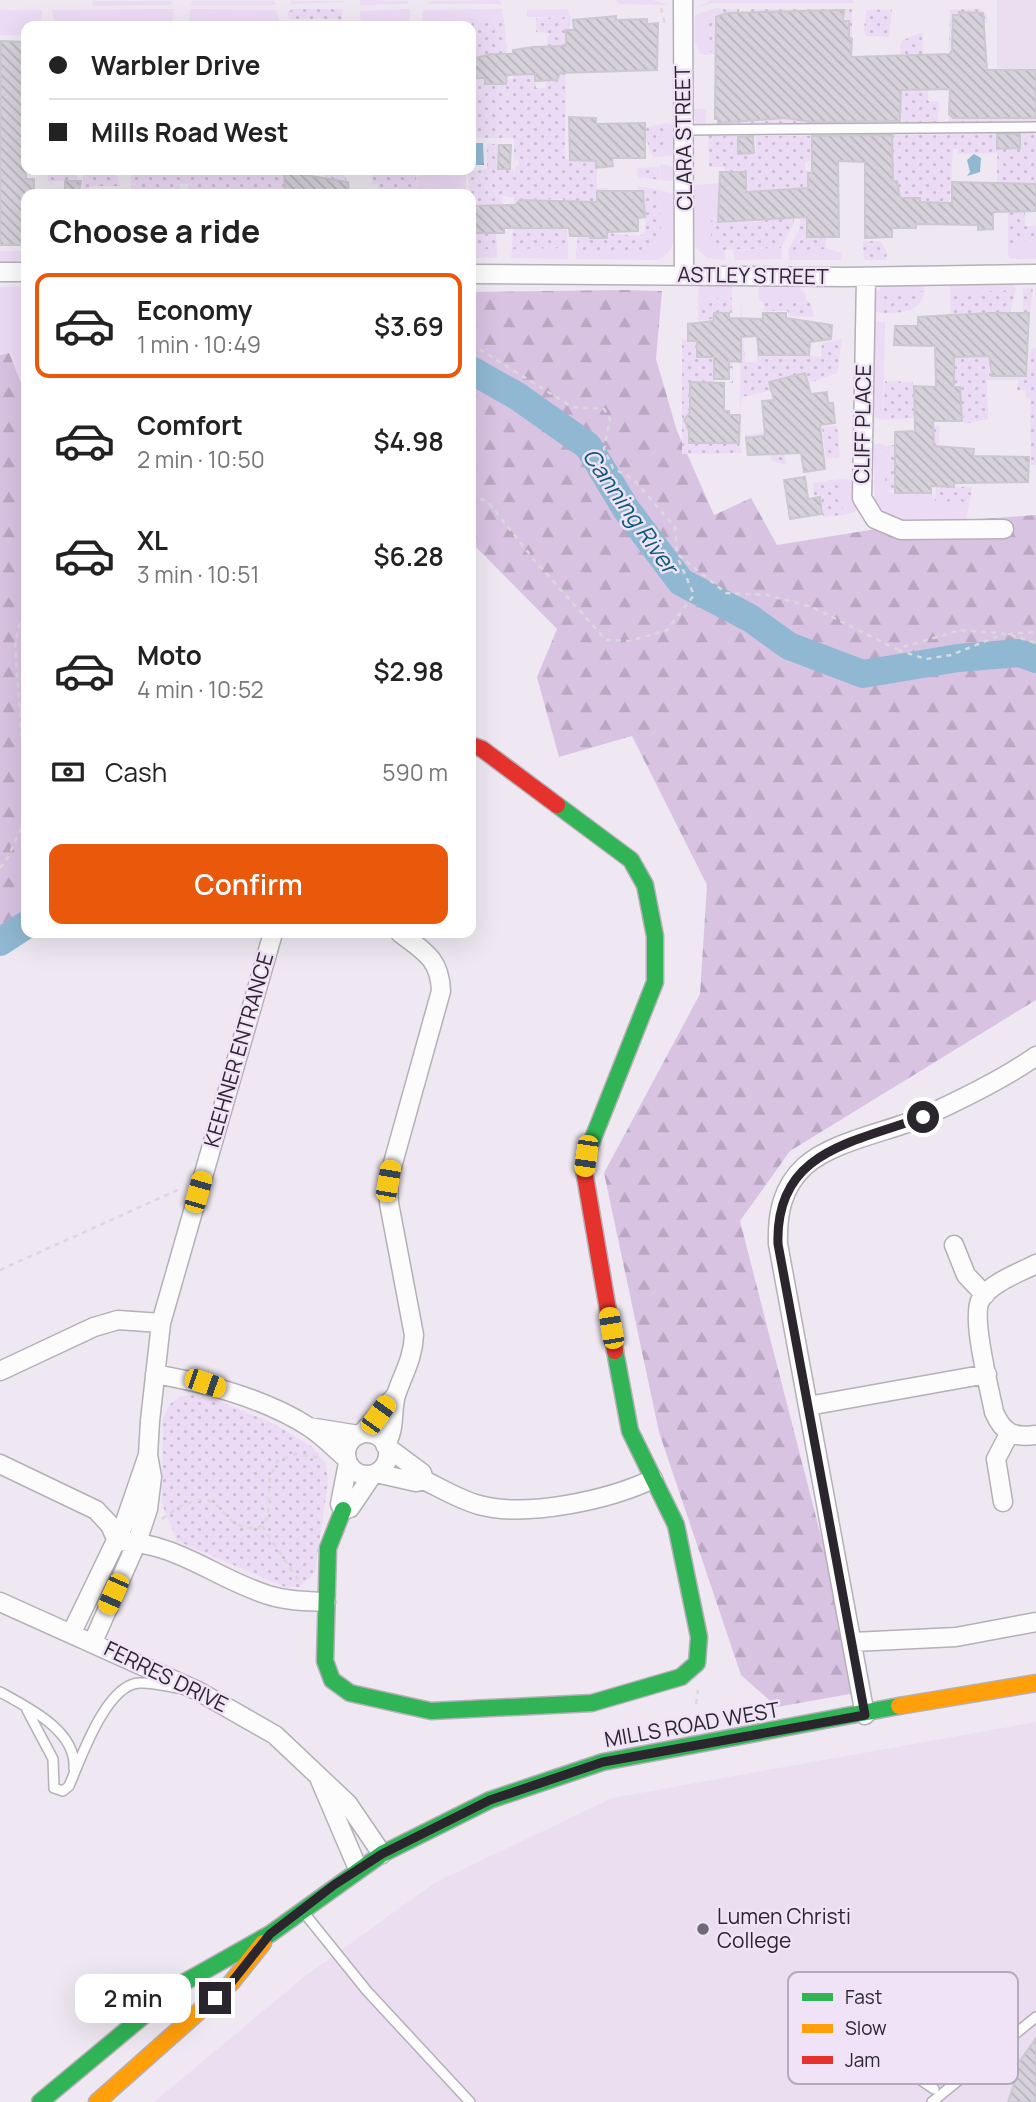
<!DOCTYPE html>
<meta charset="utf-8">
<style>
:root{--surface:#fff;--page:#f2f2f2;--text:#222;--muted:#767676;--line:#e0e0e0;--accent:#ea580c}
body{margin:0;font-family:Manrope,sans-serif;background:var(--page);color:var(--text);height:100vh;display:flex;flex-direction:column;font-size:26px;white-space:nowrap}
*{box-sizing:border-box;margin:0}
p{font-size:23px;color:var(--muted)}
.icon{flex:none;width:38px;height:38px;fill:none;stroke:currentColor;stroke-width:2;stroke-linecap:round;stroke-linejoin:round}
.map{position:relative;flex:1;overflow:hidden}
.drawer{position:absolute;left:21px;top:189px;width:455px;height:749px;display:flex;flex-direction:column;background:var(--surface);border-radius:14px;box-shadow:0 7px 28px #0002}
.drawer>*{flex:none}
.hud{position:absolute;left:21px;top:21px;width:455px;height:154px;border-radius:14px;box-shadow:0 7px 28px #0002;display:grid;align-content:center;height:154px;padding:0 28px;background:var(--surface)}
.end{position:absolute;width:32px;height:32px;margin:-16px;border:9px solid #2b262e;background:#fff;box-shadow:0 0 0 4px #fff}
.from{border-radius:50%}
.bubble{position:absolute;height:49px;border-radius:14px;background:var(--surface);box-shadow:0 7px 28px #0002;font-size:23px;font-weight:600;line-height:49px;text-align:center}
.car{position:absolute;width:21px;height:42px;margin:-21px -10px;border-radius:9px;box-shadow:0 0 5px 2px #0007;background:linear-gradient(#f5c518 24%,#345 0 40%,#f5c518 0 76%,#345 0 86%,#f5c518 0)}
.hud b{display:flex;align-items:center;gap:24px;height:66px;font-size:26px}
.hud b+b{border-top:2px solid var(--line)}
.hud i{width:18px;height:18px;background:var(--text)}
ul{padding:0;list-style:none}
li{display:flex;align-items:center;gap:21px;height:105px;margin:0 14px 10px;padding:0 14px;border:4px solid transparent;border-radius:14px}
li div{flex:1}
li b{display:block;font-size:26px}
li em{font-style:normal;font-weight:600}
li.current{border-color:var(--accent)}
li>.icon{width:63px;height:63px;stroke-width:1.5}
h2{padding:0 28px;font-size:32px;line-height:84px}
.pay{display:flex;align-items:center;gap:18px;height:77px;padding:0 28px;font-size:26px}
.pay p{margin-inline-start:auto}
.primary-button{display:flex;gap:14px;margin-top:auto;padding:14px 28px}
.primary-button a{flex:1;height:80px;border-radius:14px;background:var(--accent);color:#fff;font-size:28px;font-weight:600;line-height:80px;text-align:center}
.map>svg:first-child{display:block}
.built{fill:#ebdef0}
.grass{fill:#ecdbf4}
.forest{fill:url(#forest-firs)}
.park{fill:url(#park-dots)}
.water{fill:url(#water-ripples)}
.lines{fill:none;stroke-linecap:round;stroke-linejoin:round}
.river{stroke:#90b8d2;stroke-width:28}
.building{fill:url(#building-back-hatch);stroke:#ccc8d0;stroke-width:2}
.lane-casing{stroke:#b5afb7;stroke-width:12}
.street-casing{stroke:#b5afb7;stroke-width:21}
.fast-casing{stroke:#b5afb7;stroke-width:19}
.slow-casing{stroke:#b5afb7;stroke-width:19}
.jam-casing{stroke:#b5afb7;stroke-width:19}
.path{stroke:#dad8db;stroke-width:2.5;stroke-dasharray:5 5;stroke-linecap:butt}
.lane{stroke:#fdfcfd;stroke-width:9}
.street{stroke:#fdfcfd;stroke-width:18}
.fast{stroke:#30b455;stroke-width:16}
.slow{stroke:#ff9f0a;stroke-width:16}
.jam{stroke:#e5322d;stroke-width:16}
.route{stroke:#2b262e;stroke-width:9}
.poi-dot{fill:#706a73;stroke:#f0e3f7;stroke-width:2.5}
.labels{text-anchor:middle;stroke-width:5;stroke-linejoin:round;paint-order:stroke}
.street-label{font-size:21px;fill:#2b262e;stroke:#f0e3f7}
.poi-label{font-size:21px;fill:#2b262e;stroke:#f0e3f7;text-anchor:start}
.water-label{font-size:23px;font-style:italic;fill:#0c597a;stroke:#f0e3f7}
.key{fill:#f0e3f7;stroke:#b5aabb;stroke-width:2}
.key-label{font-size:19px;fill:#2b262e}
</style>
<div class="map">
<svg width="1036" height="2102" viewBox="0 0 1036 2102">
<defs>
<pattern id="forest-firs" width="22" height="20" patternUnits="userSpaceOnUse" patternTransform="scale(1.75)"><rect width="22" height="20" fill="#d9c3e3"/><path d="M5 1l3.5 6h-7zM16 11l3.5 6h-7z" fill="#baa7c3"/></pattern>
<pattern id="park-dots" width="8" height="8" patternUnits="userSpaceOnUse" patternTransform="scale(1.75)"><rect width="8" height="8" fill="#ecdbf4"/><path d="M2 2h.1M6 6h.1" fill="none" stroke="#cbbcd2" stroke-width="1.8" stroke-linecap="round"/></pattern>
<pattern id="water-ripples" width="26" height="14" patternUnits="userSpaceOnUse" patternTransform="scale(1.75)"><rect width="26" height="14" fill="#90b8d2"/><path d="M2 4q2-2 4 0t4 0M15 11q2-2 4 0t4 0" fill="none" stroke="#7695ab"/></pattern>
<pattern id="building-back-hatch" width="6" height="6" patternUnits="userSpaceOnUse" patternTransform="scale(1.75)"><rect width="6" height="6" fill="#d6d1da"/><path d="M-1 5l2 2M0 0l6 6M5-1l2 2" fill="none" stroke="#b8b3bb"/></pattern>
</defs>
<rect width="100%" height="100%" fill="#efe8f2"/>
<path class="built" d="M997,0H1036V127H997Z
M1036,1722V2102H154L305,1976L436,1882L612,1798Z"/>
<path class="grass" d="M359,0L407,1L409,4L361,5Z
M499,0L502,4H426L429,1Z
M616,0H653L668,5L618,4Z
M712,0H852L854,3H714L698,7Z
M93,1H171L173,5L92,6Z
M192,1H274L276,5H191Z
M291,1H342L344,2L290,4Z
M716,8L723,9L709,23L710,52L717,51V54L701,55L695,42V15Z
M174,9L171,26H55L52,10Z
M190,9L276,10L281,26H189Z
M410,9L409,24L361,23L360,11Z
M502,9L504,20H422L423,10Z
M568,9L571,17H527V10Z
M0,10H42L41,26H26V35H0Z
M694,109H706L705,126H695Z
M667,123L674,125L675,155L666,156Z
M660,164L675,167V181L661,180Z
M418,170H466V194H417Z
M720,183L718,218L711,221V237L718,250L725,249V260L707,258L695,247L694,185Z
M660,190L675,194C675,219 681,256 655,260L576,259V250H646L661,235Z
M1027,239L1036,244V259H1009L1008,252Z
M568,248V259L511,258L512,249Z
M781,248L782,259L735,260L733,250Z
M826,248L842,253V260H789L788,250Z
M471,249H497V258H471Z
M0,251H26V261L0,262Z
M699,283H732V298L698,299Z
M796,283L805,293L806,299H758L759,284Z
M922,283L925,291L884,294L883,313L873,312L874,294L885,284Z
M1014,283L1016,290L950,293L949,284Z
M26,286V395L9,354L0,355V287Z
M872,322H885L883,420L873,416Z
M881,443L886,446L890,470L886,490L894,494H934L935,501L970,502L965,522L895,523L875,507L873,445Z
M841,479L852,480L856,512L843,515Z"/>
<path class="forest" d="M625,290L662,291L656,359L677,431L714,515L751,498L777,545L901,525L1036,515V1000L790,1151L740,1221L861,1692L777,1707L741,1675L659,1432L604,1173L700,994L707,885L632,736L559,757L537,677L557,629L471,542V292Z
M9,353L26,395V930L0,954V355Z"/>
<path class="park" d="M980,8L987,15V23H984L983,13L959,12V15H953V38L966,49H949L950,10Z
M292,9H339L343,10L341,26H338L337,19H289L288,13Z
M723,9H739V59L731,13H723L717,51L710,52L709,23Z
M751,9H852V40L849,39L844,11H806V39L774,22V11L761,12V38L750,21Z
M892,9L889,37L866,36L864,30L866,10Z
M571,17L566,46L565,159L595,161V151L603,144H612V127L618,122L621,123L616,126V155H597V188H608V202L569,203V211L566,212L568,248L512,249L513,225L517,228H563V199L520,200L515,202V209L514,198L503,196L502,205L471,206L468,172L487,169V143L499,145L498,169H514L515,182V166L519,165L518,160L514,159V138H471V26H423L422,20H504L507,54L472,59V77L485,78L486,84H506V80L513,79L514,74H535L536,88H546V81L557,80V74H560L559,50H545L549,33L536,32V18Z
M922,32L923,55H905V90H928V101L939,102L938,123H902L901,98H894L876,116V123L867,122V114L900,61L901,41Z
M949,87L959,93H950L949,114L953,118H997V123L949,122Z
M784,93L785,119H803L829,93V123H730V120L781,118Z
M667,123L666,156L653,157L645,136V127Z
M1033,130L1036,133V184L997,193V153L958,154V149H953L949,223L939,203L920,202V198H906L899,202L897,181H892L893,169L873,168L892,167V136L812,139V161L805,162V170H832L826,249L788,250L799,230L800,219L805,218L794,188L777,189V197L765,216L766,220L794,217V224L781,248L718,250L711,238V221L714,218L718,222H757V193L746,192V172H725L724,167H709L708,135L738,136L739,154H756V136L996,134L997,149L1020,148V132Z
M659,167L661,180L638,177L637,168Z
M48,170H115L120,186H89V192L83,191V175H77V181H48Z
M131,170H284L285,194H188V184H180V194H131Z
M325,170H341L348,182L325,178L323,194Z
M372,170H416L417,194L395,191V194H379L378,183L372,185Z
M637,186L660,190L661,235L646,250H576L578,236L606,238L607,233L640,236L645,232V199Z
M1025,211V226H1036V244L1027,239L1008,252V212Z
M471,233H496L497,249H471Z
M863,241H881L887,253L886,260H864Z
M1033,288L1030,313L1023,312V289Z
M1016,290L1010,313L990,314L989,372L992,376H1010L1011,372L1027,373L1031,349L1036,348V465H1031L1030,399H1027L1026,390H1017L1018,380H987L988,419L964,424L960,385L953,384L950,293Z
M925,291C920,312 903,313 883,313L884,294Z
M741,297L745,362H757V346H763L764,355H787V331L791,354L821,357L822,343L842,339L837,373L815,381L742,397L740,411Z
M732,298L733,383L722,384L732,382V368L715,369L714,382H690L689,416L684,420L685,426L689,429L690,443H739L742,453L682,454V339L697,341L698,357H717L732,350V313L713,312L712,319L698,321V299Z
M758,299H806L811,304L814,317L789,316L788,311H764L763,302Z
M885,381L913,382V406L916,407L913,418L883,420Z
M837,426L840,457L826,459L822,427Z
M934,426H940L937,467L895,465V490H886L885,472L890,470L886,446L915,442L934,445Z
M781,430L786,465L771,461L772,444L767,436L746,438L745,435Z
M841,479L843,515L823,517L821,495H814L813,483Z
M936,486L972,487L970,502L935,501Z
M192,1395L216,1400L272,1423L311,1446L326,1463L328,1482L315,1572L300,1587H285L177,1541L162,1504L163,1418L170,1404L180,1397Z"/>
<path class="water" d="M473,143H483L484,165H474Z
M974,154L981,158L980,172L967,176L970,172L967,160Z"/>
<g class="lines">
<path class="river" d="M471,370L517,396L588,446L626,509L681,582L750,618L789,646L863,674L958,658L1019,653L1036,659
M0,942L26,925"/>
</g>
<path class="building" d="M844,10L843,21H849V39H852L851,57L950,54L952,50L953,15H959V12L983,13L987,70H1036V118H953L949,114L950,89L901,90L900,121L812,122L785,118L718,123V119H715L716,17L727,13Z
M616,16V20L647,19V24L658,23L657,70L560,73L557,80L535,81V74L507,75L506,84H485V78H472V59L491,54H513V50L533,47L566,46V30H574L573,20Z
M1,41L26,42V179H34V194H26V245H0Z
M569,117L596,118V124L645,123V158H612L613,166L596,168V161L570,160Z
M997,134H1020V148L997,149Z
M892,135L893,181H897L900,198H920V202L952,203V182L1036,184V211L993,212V229L978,230V225L916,224V228H892V237L865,238V162L838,161L839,237H807V217L718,222L720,172H746V192L808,188V173H812V136Z
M753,136L754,153L738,154V137Z
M499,145H511L510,169H498Z
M284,170H305V175L348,182L349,194H285Z
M65,181H81L79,194H65Z
M597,191H643L645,217L638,218V231L607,232V238H590V236H570L569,228H504V233H471V206L515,205L520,200L597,202Z
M714,313H729V318L763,319V313H786V318L832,325L831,339L810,342L809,355H759L757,336L741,337V362L729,361V379H714V357H697V341H688V324L713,321Z
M990,313H1029L1026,376H992L989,356L954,357V387H960L962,421H933L934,446L974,449L973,456L1029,457L1028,482L954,483V487L931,486V493H895V432L915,431L914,386L936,387L935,346L894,345L895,326H918V317Z
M805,373L811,394L827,392L828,403H833L835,423L820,425L825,469L804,472L801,453L748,455L746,438L765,436L762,401L774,400L769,382Z
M690,382L724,383V411H729V415H740L739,443H689V431L684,420L690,412Z
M805,477L808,499L820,497L822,514L790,519L784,480Z
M1036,2038V2102H1008L1016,2078L1011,2074Z"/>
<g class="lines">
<g class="lane-casing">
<path id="lane" d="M683,130L1036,127
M0,1692C29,1708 77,1731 74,1769
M27,1710L53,1759L54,1788L63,1791L69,1786C81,1758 106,1685 139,1683C151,1682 165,1686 177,1688
M305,1914L367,1991L470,2102
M972,2006L987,2021L1001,2046
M853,2025L863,2027C888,2044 922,2059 933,2088
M918,2078L934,2089
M932,2102L1036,2017"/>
</g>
<g class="street-casing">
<path id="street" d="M683,0L684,275
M0,272H26
M471,274L846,277L1036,274
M866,277L862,498L875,519L901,530L1004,529
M954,1245L966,1275L985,1295
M1036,1264C1019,1273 992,1282 981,1299C970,1316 990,1390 994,1412C1003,1433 1013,1438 1036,1435
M0,1371L94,1327L118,1320L161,1323
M155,1374C205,1383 266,1399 309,1427C323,1436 335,1449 347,1459
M808,1406L987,1374
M309,1427L359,1435
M346 1454a21 21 0 1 1 42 0a21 21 0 1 1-42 0Z
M361,1434L396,1395
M385,1445C396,1430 391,1412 396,1395C403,1374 413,1359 414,1335L389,1203L388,1181L441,991C440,959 424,951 400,933
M348,1463L340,1504L343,1510L350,1508L373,1474
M0,1464L96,1510L110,1525L117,1541C179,1543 212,1577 268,1595C287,1601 306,1601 326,1602
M376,1473L416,1482L424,1480L422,1473L387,1447
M424,1480C442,1489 460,1500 479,1505C526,1518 609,1500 653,1479
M1003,1502L996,1459L1009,1434
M0,1602L198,1691L275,1735L348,1804L382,1854
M72,1632L125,1522L148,1455
M93,1642L137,1542L148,1509L152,1477L148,1455L150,1421L161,1323L273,933
M853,1642L956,1637L1036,1622
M865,1715L778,1244C777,1214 782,1187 805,1166C833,1141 888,1132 923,1117C958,1101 1004,1079 1036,1056
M320,1780L358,1869"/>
</g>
<g class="fast-casing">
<path id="fast" d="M557,805L631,860L645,885L655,936V982L586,1156L584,1170
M343,1510L328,1548L325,1661L332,1680L350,1693L431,1711L592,1703L681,1677L697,1663L699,1637L676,1525L630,1431L615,1351
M40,2102L183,1983L270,1934L382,1854L490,1800L603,1762L899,1706"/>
</g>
<g class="slow-casing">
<path id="slow" d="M899,1706L1036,1683
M97,2102L231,1983L263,1943"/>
</g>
<g class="jam-casing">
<path id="jam" d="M471,745L482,749L557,805
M584,1170L615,1351"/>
</g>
<path class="path" d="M661,8L665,25
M471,344L572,407L604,409L610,419L604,449L613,468L634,480L675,527L677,554L726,593L767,595L812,607L896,649L961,630L1007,634L1036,643
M471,495L488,502L535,561L606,640L630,641L667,630L694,595L677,556
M26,615L19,626L15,646L26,793
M1008,634L1036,632
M898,650L926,659L951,655L1001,635
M0,868L8,857L26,817
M0,1270L182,1188
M162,1519C229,1469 213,1533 258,1528L268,1518L270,1478L277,1461L295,1454L320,1458
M262,1526L301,1584
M696,1704L698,1690"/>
<use href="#lane" class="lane"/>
<use href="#street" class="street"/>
<use href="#fast" class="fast"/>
<use href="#slow" class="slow"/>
<use href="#jam" class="jam"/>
</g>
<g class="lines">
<path class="route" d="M215,1998L231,1983L270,1934L334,1885L382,1854L490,1800L603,1762L865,1715L778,1244C775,1151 852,1143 923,1117"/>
</g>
<circle class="poi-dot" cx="703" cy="1929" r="7"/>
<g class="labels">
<g class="street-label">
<text transform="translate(684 138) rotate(-91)" y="7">CLARA STREET</text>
<text transform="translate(753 276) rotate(1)" y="7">ASTLEY STREET</text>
<text transform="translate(863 424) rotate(-89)" y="7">CLIFF PLACE</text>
<text transform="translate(239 1050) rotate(-74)" y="7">KEEHNER ENTRANCE</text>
<text transform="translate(166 1677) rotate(26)" y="7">FERRES DRIVE</text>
<text transform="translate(692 1725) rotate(-10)" y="7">MILLS ROAD WEST</text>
</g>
<g class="poi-label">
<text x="717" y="1924">Lumen Christi<tspan x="717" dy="24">College</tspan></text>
</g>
<g class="water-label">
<text transform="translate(630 511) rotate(55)" y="8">Canning River</text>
</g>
</g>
<rect x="788" y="1972" width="230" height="112" rx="10" class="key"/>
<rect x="802" y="1993" width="31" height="8" fill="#30b455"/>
<rect x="802" y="2024" width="31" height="9" fill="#ff9f0a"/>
<rect x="802" y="2056" width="31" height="8" fill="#e5322d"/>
<g class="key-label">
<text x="845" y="2004">Fast</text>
<text x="845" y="2035">Slow</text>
<text x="845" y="2067">Jam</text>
</g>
</svg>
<i class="end from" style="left:923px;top:1117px"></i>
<i class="end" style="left:215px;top:1998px"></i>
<div class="bubble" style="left:75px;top:1974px;width:116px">2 min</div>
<i class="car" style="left:586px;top:1156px;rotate:188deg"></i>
<i class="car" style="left:388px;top:1181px;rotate:10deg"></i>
<i class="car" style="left:198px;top:1192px;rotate:16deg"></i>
<i class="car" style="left:611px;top:1328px;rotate:350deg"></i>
<i class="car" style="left:205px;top:1383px;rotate:109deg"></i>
<i class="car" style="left:378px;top:1415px;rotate:36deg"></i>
<i class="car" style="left:113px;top:1594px;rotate:204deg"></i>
<div class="hud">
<b><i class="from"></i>Warbler Drive</b>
<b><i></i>Mills Road West</b>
</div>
<section class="drawer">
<h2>Choose a ride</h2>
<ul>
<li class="current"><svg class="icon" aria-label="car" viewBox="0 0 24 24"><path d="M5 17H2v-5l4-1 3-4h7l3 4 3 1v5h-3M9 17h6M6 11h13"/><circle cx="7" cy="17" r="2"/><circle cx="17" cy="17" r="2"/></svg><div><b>Economy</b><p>1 min · 10:49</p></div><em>$3.69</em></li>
<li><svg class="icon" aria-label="car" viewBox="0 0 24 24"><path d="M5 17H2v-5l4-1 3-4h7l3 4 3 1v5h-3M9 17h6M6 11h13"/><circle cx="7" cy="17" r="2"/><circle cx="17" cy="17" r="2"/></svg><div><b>Comfort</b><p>2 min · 10:50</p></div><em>$4.98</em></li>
<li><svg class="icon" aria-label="car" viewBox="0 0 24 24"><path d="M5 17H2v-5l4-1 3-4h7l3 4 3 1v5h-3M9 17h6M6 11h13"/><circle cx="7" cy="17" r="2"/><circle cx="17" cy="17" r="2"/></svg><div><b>XL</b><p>3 min · 10:51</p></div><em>$6.28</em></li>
<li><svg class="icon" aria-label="car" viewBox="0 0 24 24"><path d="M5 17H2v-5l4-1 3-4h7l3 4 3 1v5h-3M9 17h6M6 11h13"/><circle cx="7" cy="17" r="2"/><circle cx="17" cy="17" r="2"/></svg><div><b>Moto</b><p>4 min · 10:52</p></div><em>$2.98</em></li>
</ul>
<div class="pay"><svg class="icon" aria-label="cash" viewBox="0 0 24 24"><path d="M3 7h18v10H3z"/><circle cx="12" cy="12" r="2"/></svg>Cash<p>590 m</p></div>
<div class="primary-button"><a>Confirm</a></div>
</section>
</div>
